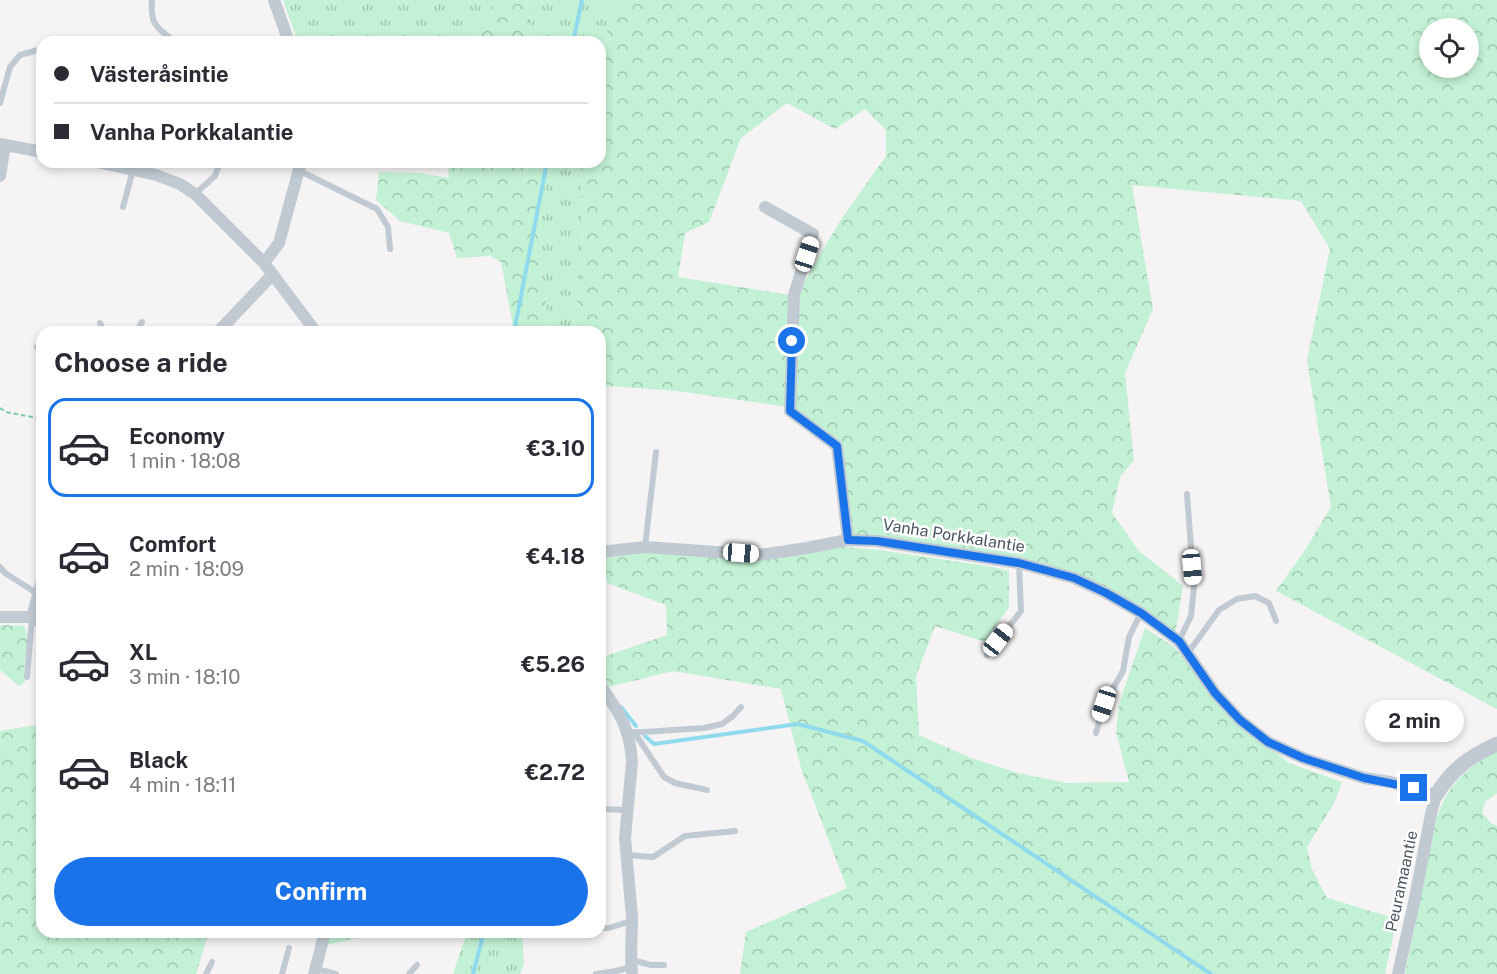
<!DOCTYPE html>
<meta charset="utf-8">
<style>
:root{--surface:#fff;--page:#f2f2f3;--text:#2b2b33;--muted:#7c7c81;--line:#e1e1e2;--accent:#1a73e8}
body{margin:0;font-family:"Public Sans",sans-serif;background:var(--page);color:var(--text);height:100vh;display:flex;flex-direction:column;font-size:22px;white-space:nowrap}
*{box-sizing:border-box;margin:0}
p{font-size:20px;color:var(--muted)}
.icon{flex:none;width:33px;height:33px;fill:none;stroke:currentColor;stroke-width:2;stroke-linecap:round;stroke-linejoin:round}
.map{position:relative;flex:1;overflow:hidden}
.side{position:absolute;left:36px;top:326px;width:570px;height:612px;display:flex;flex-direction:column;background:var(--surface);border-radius:18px;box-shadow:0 3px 9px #0003}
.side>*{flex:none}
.hud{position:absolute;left:36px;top:36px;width:570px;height:132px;border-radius:18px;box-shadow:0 3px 9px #0003;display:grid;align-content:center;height:132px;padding:0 18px;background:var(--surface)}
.fabs{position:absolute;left:1419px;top:18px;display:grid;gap:12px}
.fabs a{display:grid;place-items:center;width:60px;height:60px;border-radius:50%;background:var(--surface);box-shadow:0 3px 9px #0003;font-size:30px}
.end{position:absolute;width:27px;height:27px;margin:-14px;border:8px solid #1a73e8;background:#fff;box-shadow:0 0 0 3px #fff}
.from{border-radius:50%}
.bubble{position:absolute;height:42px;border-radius:21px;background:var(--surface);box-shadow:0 3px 9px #0003;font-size:20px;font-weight:700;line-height:42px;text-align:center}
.car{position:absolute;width:18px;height:36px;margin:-18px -9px;border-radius:8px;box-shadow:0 0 4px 2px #0007;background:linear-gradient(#fff 24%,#345 0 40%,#fff 0 76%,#345 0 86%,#fff 0)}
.hud b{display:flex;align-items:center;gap:21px;height:57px;font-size:22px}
.hud b+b{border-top:2px solid var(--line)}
.hud i{width:15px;height:15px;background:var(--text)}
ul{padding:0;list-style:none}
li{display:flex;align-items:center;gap:18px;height:99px;margin:0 12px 9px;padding:0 6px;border:3px solid transparent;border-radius:18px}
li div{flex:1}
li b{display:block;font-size:22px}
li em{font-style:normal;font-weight:700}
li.current{border-color:var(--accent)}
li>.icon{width:54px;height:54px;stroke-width:1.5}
h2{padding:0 18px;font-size:27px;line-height:72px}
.action{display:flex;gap:12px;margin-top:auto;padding:12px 18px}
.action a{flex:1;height:69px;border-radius:36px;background:var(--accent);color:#fff;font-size:24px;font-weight:700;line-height:69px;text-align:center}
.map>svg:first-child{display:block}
.grass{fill:url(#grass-tufts)}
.forest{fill:url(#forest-crowns);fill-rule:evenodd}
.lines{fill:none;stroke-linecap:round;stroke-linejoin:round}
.stream{stroke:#90daee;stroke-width:4}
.path{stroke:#7ad0a6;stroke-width:2;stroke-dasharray:4.5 3;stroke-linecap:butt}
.service{stroke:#c1cad2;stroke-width:6}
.minor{stroke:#c1cad2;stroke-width:12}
.tertiary{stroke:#c1cad2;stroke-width:15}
.route{stroke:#1a73e8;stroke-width:8}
.labels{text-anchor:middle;stroke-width:5;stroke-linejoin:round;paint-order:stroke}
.street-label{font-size:16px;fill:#4a5661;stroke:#fff}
</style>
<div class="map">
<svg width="1497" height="974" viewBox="0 0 1497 974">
<defs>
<pattern id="grass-tufts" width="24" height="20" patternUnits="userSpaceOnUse" patternTransform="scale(1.5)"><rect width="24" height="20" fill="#c3f1d5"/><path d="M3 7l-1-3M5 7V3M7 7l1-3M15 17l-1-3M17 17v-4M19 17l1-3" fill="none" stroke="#a0c6b0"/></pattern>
<pattern id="forest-crowns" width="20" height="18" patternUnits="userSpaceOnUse" patternTransform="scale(1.5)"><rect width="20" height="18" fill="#c3f1d5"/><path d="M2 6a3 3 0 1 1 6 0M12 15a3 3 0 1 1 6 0" fill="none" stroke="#a0c6b0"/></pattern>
</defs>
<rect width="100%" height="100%" fill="#f5f3f3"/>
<path class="grass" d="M283,0H489L493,13L464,42H298Z
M527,0H615L600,62V42H531Z
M540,162H581L583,255L573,331H560L549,324L541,260Z
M467,932H522L524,963L520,974H453Z"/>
<path class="forest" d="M489,0H527L531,42H464L493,13Z
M615,0H1497V709L1276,591L1305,550L1331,507L1307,360L1330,249L1301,201L1132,185L1153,309L1125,373L1134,460L1120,477L1112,513L1139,551L1183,586L1175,635L1098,584L852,535L841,445L793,408L796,296L840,221L886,156V130L865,109L835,129L787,103L741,138L709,222L685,233L678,277L791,295L788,407L677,391L609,386L600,390V332H573L583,255L581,162H600V62ZM1430,28H1468V68H1430Z
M448,162H540L541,260L549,324L560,331H514L501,262L490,256L457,258L449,233L400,221L376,200L379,172L419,173L449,178Z
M844,547L879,550L993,567L1009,571V607L985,642L935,626L916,676L919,735L971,758L1018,773L1067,783L1129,782L1116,732L1119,704L1145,628L1174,647L1228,714L1289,763L1342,782L1334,803L1307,847L1312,869L1327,898L1397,919L1385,974H740L746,932L847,888L801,768L781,689L673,671L609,687L600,675V658L667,635L666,605L607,583L603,555L656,552L760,558Z
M0,625L24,626L28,636L24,671L25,682L19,686L0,670Z
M36,725L42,726V932H209L196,974H0V731Z
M1497,751V793L1485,802L1482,813L1492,824L1497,826V974H1405L1436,820C1449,783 1464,770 1497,751Z
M331,932H383L327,945Z"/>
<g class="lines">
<path class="stream" d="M573,42L582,0
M514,332L547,162
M621,707L636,726
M645,736L654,744L798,724L863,741L1211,974
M473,974L484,932"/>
<path class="path" d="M0,408L6,412L42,419"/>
<path class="service" d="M152,0C150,26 157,27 175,42
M0,103L10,67L20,55L42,49
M300,171L377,209L388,227L390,249
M195,194L215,176L220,162
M123,207L133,170
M100,323L104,332
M136,332L142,322
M37,347L42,348
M645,547L656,452
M0,567L5,573L38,594
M33,618L42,631
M1179,641L1191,616L1194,587L1187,494
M1188,653L1219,610L1237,599L1255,596L1269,603L1276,621
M987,655L1021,611L1019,563
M27,677L32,617
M634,732L664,777L675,783L707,790
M628,733L704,728L722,724L733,716L741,707
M1096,733L1104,704L1123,671L1129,637L1141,613
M600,809L627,810
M626,855L653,857L685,836L735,831
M600,928H609L631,921
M632,960L651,965H664
M316,969L336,974
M206,974L212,962
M282,974L289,948
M409,974L417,965
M596,974L616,971L631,967"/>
<path class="minor" d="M274,0L289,42
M0,144L42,152
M97,162L156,175L180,184L195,194L264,263L316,332
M0,176L5,145
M765,207L813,234L794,295L790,411L837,446L848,540
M264,263L279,243L301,162
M218,332L273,274
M600,552L645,547L759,555L807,548L848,540L877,541L1019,563L1074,578L1106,593L1141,613L1179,641L1215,693L1240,720L1268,742L1303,758L1364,778L1390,782L1436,795L1431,814L1415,898L1398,974
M0,617H32L42,582
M600,685C619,712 630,727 632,762L625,838L632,917C632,936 630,955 632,974
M314,974L325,932"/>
<path class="tertiary" d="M1436,795C1453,768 1469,757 1497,744"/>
</g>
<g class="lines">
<path class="route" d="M792,341L790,411L837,446L848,540L877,541L1019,563L1074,578L1106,593L1141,613L1179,641L1215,693L1240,720L1268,742L1303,758L1364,778L1414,788"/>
</g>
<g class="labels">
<g class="street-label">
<text transform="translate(954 535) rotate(9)" y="6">Vanha Porkkalantie</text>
<text transform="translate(1401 881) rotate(-78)" y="6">Peuramaantie</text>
</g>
</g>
</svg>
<div class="fabs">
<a><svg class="icon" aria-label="locate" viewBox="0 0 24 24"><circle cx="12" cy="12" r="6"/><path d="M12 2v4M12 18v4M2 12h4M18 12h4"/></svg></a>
</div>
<i class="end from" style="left:792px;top:341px"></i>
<i class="end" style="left:1414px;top:788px"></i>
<div class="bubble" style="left:1365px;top:700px;width:99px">2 min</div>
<i class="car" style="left:807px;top:254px;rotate:18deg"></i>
<i class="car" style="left:741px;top:553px;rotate:94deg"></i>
<i class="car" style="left:1192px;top:567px;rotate:175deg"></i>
<i class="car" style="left:998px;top:640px;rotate:38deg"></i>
<i class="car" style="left:1104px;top:704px;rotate:198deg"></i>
<div class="hud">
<b><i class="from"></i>Västeråsintie</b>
<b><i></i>Vanha Porkkalantie</b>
</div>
<section class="side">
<h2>Choose a ride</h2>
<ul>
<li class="current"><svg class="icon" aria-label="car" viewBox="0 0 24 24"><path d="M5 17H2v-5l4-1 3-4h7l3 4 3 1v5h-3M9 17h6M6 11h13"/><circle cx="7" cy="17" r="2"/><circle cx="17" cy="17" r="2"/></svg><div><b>Economy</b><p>1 min · 18:08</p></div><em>€3.10</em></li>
<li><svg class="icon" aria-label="car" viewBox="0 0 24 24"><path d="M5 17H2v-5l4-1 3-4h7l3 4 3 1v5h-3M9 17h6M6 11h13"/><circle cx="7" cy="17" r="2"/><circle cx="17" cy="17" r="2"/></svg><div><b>Comfort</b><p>2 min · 18:09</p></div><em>€4.18</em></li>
<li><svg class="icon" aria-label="car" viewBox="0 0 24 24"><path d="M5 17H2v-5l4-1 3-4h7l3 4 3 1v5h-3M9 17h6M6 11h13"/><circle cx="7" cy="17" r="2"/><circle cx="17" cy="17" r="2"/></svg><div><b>XL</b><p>3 min · 18:10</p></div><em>€5.26</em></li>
<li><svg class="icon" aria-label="car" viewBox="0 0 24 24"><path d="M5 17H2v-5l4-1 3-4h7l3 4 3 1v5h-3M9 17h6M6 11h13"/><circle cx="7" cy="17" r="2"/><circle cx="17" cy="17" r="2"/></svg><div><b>Black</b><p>4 min · 18:11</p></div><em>€2.72</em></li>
</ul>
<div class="action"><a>Confirm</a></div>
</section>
</div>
